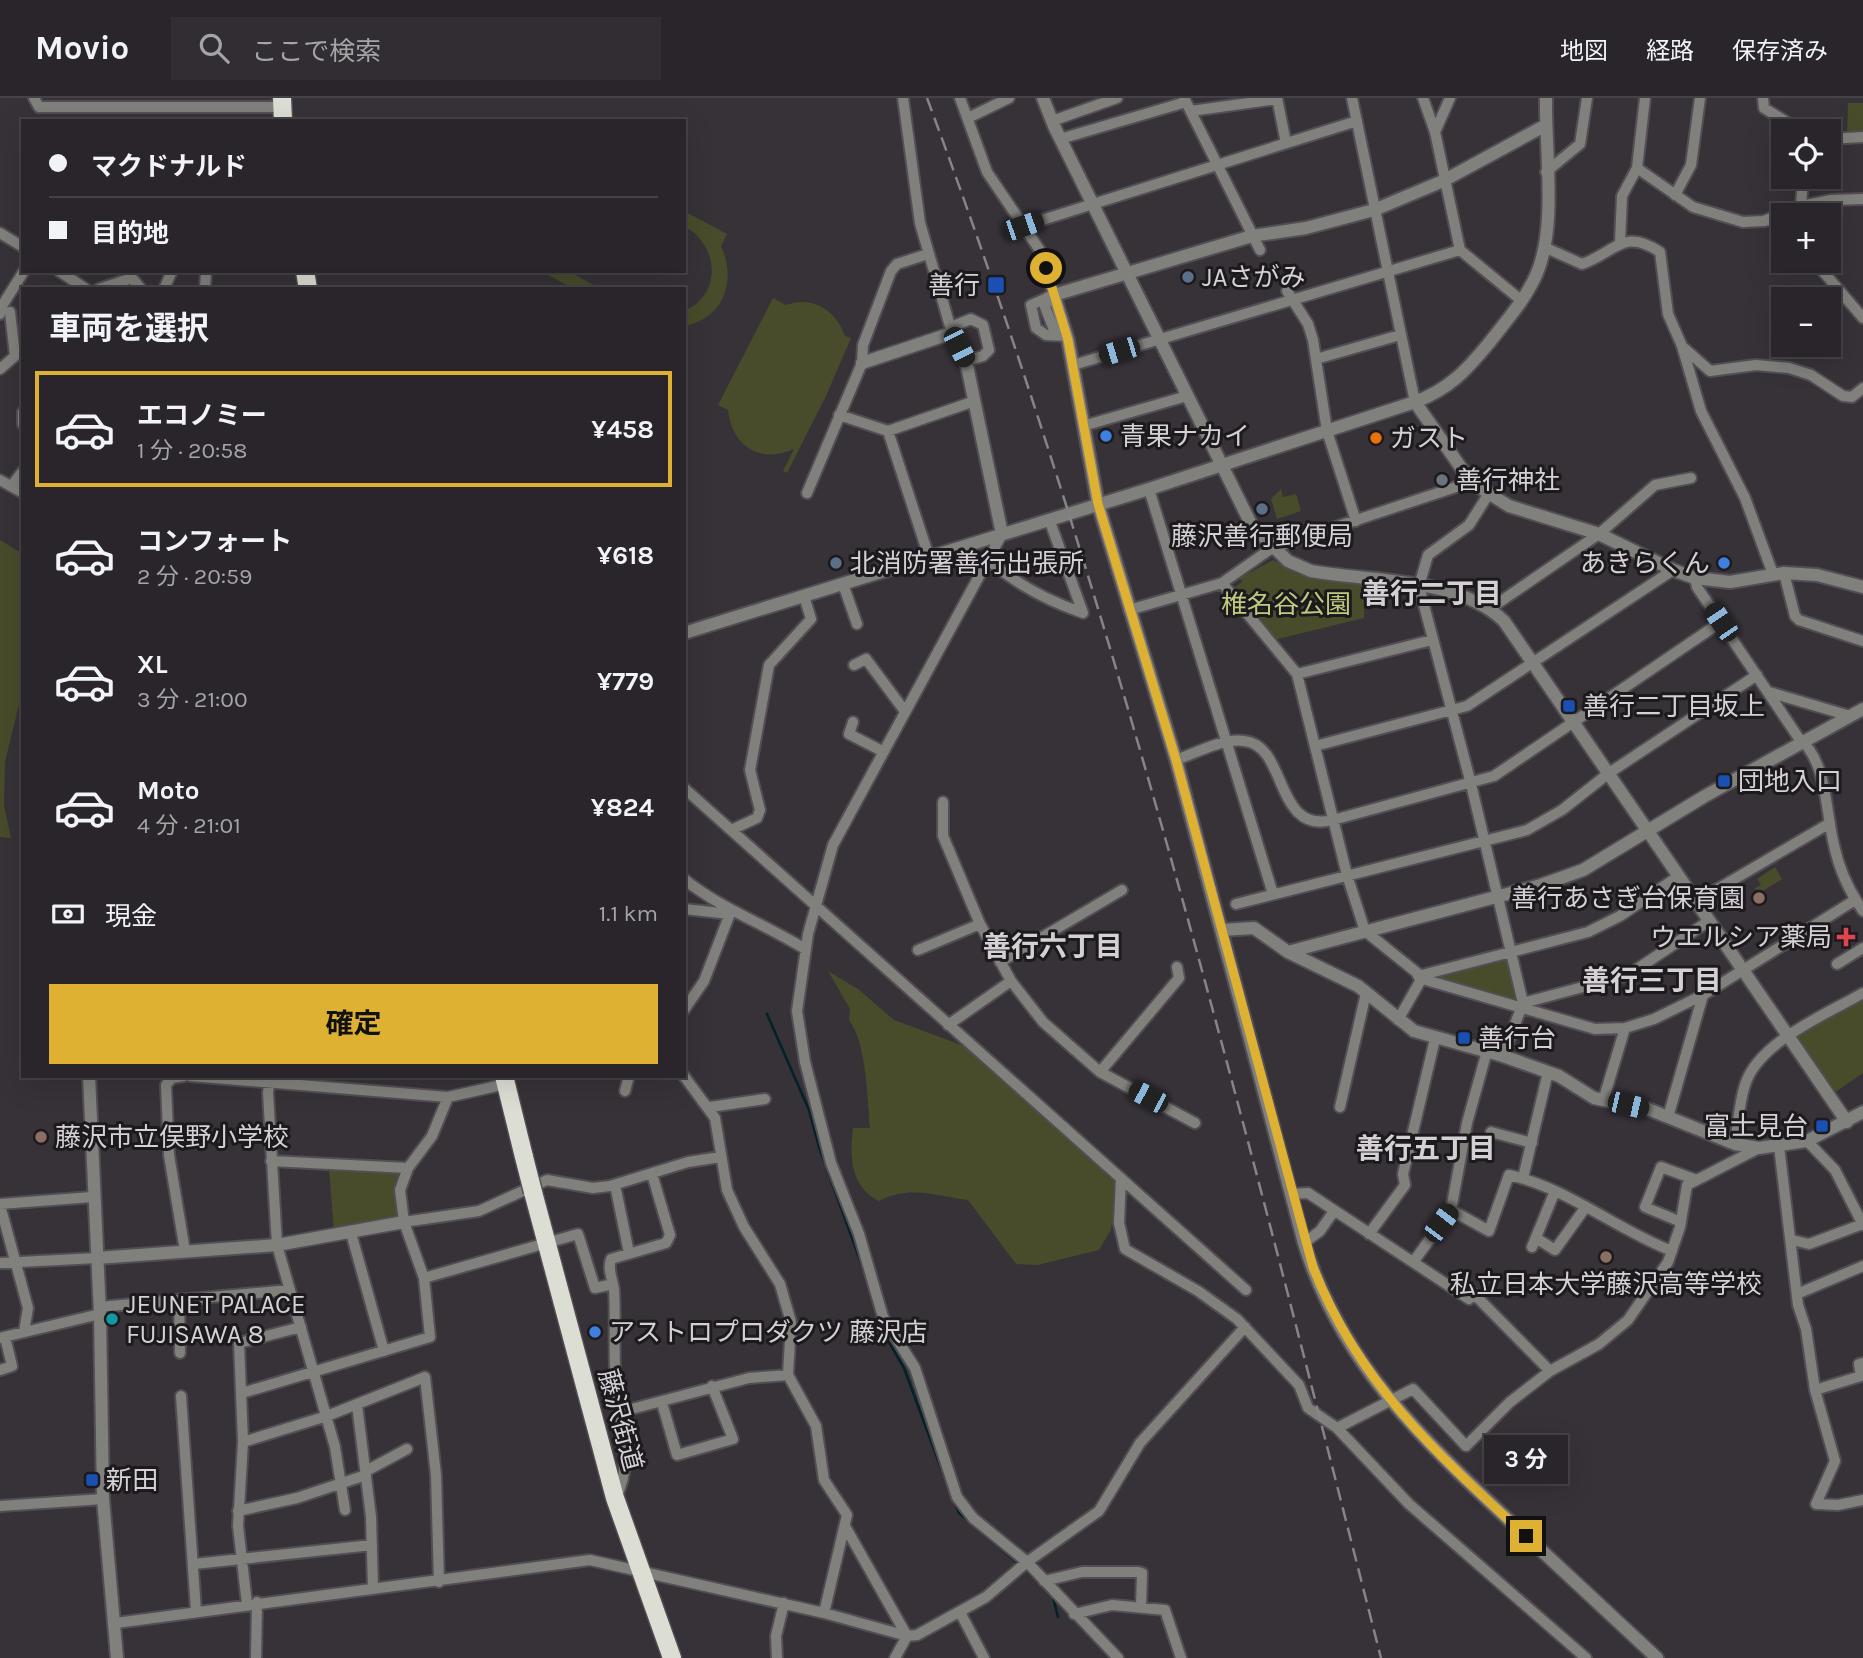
<!DOCTYPE html>
<html lang="ja">
<meta charset="utf-8">
<style>
:root{--surface:#29252a;--page:#312d32;--text:#f1f3f6;--muted:#a5a5a8;--line:#454247;--accent:#deb133}
body{margin:0;font-family:Karla,"Noto Sans JP",sans-serif;background:var(--page);color:var(--text);height:100vh;display:flex;flex-direction:column;font-size:26px;white-space:nowrap}
*{box-sizing:border-box;margin:0}
p{font-size:23px;color:var(--muted)}
.icon{flex:none;width:38px;height:38px;fill:none;stroke:currentColor;stroke-width:2;stroke-linecap:round;stroke-linejoin:round}
.map{position:relative;flex:1;overflow:hidden}
.details{position:absolute;left:21px;top:189px;width:665px;height:791px;display:flex;flex-direction:column;background:var(--surface);border-radius:0px;box-shadow:0 7px 28px #0002,0 0 0 2px var(--line)}
.details>*{flex:none}
.hud{position:absolute;left:21px;top:21px;width:665px;height:154px;border-radius:0px;box-shadow:0 7px 28px #0002,0 0 0 2px var(--line);display:grid;align-content:center;height:154px;padding:0 28px;background:var(--surface)}
.buttons{position:absolute;left:1771px;top:21px;display:grid;gap:14px}
.buttons a{display:grid;place-items:center;width:70px;height:70px;border-radius:0px;background:var(--surface);box-shadow:0 7px 28px #0002,0 0 0 2px var(--line);font-size:35px}
.end{position:absolute;width:32px;height:32px;margin:-16px;border:9px solid #deb133;background:#111;box-shadow:0 0 0 4px #111}
.from{border-radius:50%}
.bubble{position:absolute;height:49px;border-radius:0px;background:var(--surface);box-shadow:0 7px 28px #0002,0 0 0 2px var(--line);font-size:23px;font-weight:700;line-height:49px;text-align:center}
.car{position:absolute;width:21px;height:42px;margin:-21px -10px;border-radius:9px;box-shadow:0 0 5px 2px #0007;background:linear-gradient(#222 24%,#8ab4d8 0 40%,#222 0 76%,#8ab4d8 0 86%,#222 0)}
.hud b{display:flex;align-items:center;gap:24px;height:66px;font-size:26px}
.hud b+b{border-top:2px solid var(--line)}
.hud i{width:18px;height:18px;background:var(--text)}
ul{padding:0;list-style:none}
li{display:flex;align-items:center;gap:21px;height:116px;margin:0 14px 10px;padding:0 14px;border:4px solid transparent;border-radius:0px}
li div{flex:1}
li b{display:block;font-size:26px}
li em{font-style:normal;font-weight:700}
li.current{border-color:var(--accent)}
li>.icon{width:63px;height:63px;stroke-width:1.5}
h2{padding:0 28px;font-size:32px;line-height:84px}
.pay{display:flex;align-items:center;gap:18px;height:77px;padding:0 28px;font-size:26px}
.pay p{margin-inline-start:auto}
.primary-button{display:flex;gap:14px;margin-top:auto;padding:14px 28px}
.primary-button a{flex:1;height:80px;border-radius:0px;background:var(--accent);color:#111;font-size:28px;font-weight:700;line-height:80px;text-align:center}
header{display:flex;align-items:center;gap:42px;box-sizing:border-box;height:98px;padding:0 35px;background:var(--surface);border-bottom:2px solid var(--line)}
header strong{font-size:33px}
nav{display:flex;gap:38px;margin-inline-start:auto;font-size:24px}
.search{width:490px;height:63px;background:var(--page);display:flex;align-items:center;gap:18px;box-sizing:border-box;padding:0 24px;border-radius:0px;color:var(--muted);font-size:26px}
.map>svg:first-child{display:block}
.green{fill:#484c2a}
.lines{fill:none;stroke-linecap:round;stroke-linejoin:round}
.stream{stroke:#002228;stroke-width:2.5}
.minor-casing{stroke:#534e54;stroke-width:14}
.tertiary-casing{stroke:#534e54;stroke-width:16}
.trunk-casing{stroke:#534e54;stroke-width:21}
.minor{stroke:#80817d;stroke-width:10}
.tertiary{stroke:#80817d;stroke-width:12}
.trunk{stroke:#dcded4;stroke-width:18}
.rail{stroke:#888389;stroke-width:2.5;stroke-dasharray:14 7;stroke-linecap:butt}
.trunk-bridge-casing{stroke:#534e54;stroke-width:21;stroke-linecap:butt}
.trunk-bridge{stroke:#dcded4;stroke-width:18}
.route{stroke:#deb133;stroke-width:9}
.service-dot{fill:#5c6f8a;stroke:#1d1a1d;stroke-width:2.5}
.transit-dot{fill:#1a4fb4;stroke:#1d1a1d;stroke-width:2.5}
.shop-dot{fill:#3f7fe0;stroke:#1d1a1d;stroke-width:2.5}
.food-dot{fill:#e8710a;stroke:#1d1a1d;stroke-width:2.5}
.worship-dot{fill:#6b7280;stroke:#1d1a1d;stroke-width:2.5}
.education-dot{fill:#8d6e63;stroke:#1d1a1d;stroke-width:2.5}
.health-dot{fill:#e0444e;stroke:#1d1a1d;stroke-width:2.5}
.culture-dot{fill:#0f9aa8;stroke:#1d1a1d;stroke-width:2.5}
.labels{text-anchor:middle;stroke-width:6;stroke-linejoin:round;paint-order:stroke}
.poi-label{font-size:26px;fill:#d4d0d4;stroke:#1d1a1d;text-anchor:start}
.park-label{font-size:26px;fill:#c0c97f;stroke:#1d1a1d}
.street-label{font-size:26px;fill:#d4d0d4;stroke:#1d1a1d}
.neighbourhood-label{font-size:28px;font-weight:bold;fill:#d4d0d4;stroke:#1d1a1d}
</style>
<header>
<strong>Movio</strong>
<div class="search"><svg class="icon" aria-label="search" viewBox="0 0 24 24"><circle cx="10" cy="10" r="6"/><path d="M15 15l6 6"/></svg>ここで検索</div>
<nav><a>地図</a><a>経路</a><a>保存済み</a></nav>
</header>
<div class="map">
<svg width="1863" height="1560" viewBox="0 0 1863 1560">
<rect width="100%" height="100%" fill="#373138"/>
<path class="green" d="M1848,5H1863V35L1847,36Z
M684,113L727,136L721,148C737,182 724,221 684,228V213C724,196 718,146 684,128Z
M541,173H568L601,191H574Z
M773,200L786,207C813,197 836,212 845,238L851,240L826,298L787,375L783,373L794,351C761,366 732,349 728,312L718,307Z
M1281,391L1283,399L1296,396L1301,413L1277,421L1271,401Z
M0,442L23,456V590L5,664L4,707L11,740L0,739Z
M1273,462L1298,476L1365,487L1364,520L1274,542L1232,491L1242,484L1240,480Z
M1775,769L1782,781L1758,796L1755,790L1761,787L1757,781Z
M1509,861L1518,904L1433,880V878Z
M828,873L858,891L894,922L964,948L1117,1086L1111,1132L1099,1152L1038,1167L1016,1166L968,1102C935,1098 910,1087 879,1103C851,1089 849,1059 853,1030H870C867,999 867,947 849,922L850,911Z
M1863,900V975L1834,995L1796,939Z
M329,1071L401,1075L396,1094V1125L334,1135Z"/>
<g class="lines">
<path class="stream" d="M767,916L809,1012L819,1049L864,1173
M878,1220L882,1232L904,1270L951,1397
M954,1403L959,1415L1019,1466
M1024,1470L1039,1484
M1053,1499L1058,1519"/>
<g class="minor-casing">
<path id="minor" d="M34,0L39,9H283
M903,0L920,125L952,235
M960,0L987,74L1041,154L1054,197L1031,207L1036,230L1046,237L1067,238
M1184,0L1260,152
M1277,0L1286,45
M1352,0L1415,304
M1423,0L1435,34L1460,152L1522,203
M1763,0L1764,10L1801,33
M1191,13L1277,1
M968,20L1009,0
M1052,23L1117,0
M1435,34L1450,0
M1060,41L1186,4
M1829,41L1863,39
M1637,70L1693,109L1743,124L1764,123L1801,108L1831,102L1863,101
M1546,74L1580,46L1587,0
M1675,97L1691,67L1700,0
M1801,108L1803,79
M1770,121L1783,133
M1023,128L1357,23
M0,135L23,149
M1620,144L1622,98L1637,70L1645,0
M1544,149L1582,166C1615,155 1623,129 1660,154L1668,216L1682,248L1701,313L1745,400L1773,476
M1814,163L1863,220
M59,173L86,191
M99,191L132,180L141,191
M164,191L172,173
M205,191L206,173
M1287,193L1308,226L1313,242L1327,333L1356,423
M1048,199L1045,209L1056,237
M0,216L2,208L24,173
M951,229L971,221L983,227L989,252L983,258L966,263
M1684,250L1710,273L1756,267L1789,270L1811,277L1843,298L1852,299L1863,290
M1316,261L1400,237
M1073,267L1460,152
M0,271L15,258L10,214
M23,314V326
M839,317L888,333L972,304
M1083,328L1187,298
M888,333L929,459
M0,382L23,395
M12,387L23,373
M1149,391L1273,796
M807,395L862,265L863,247L891,173L897,166L928,156
M1488,397L1469,427L1428,457L1419,488L1471,686L1523,905L1503,958
M1002,436L833,747L808,836L797,913L805,964L831,1065L859,1136L883,1219L915,1270L957,1399L973,1420L1027,1464L1118,1560
M988,462C1016,486 1048,503 1083,515L1049,421
M1784,475L1795,518L1799,522L1863,543
M1695,480L1697,489L1798,639C1828,664 1825,712 1834,747C1839,771 1849,793 1863,813
M1222,485L1297,576L1347,777L1365,833L1426,882L1595,931L1625,930L1654,921L1703,897L1855,802
M843,486L857,526
M1491,510L1599,436L1655,387L1691,380
M1129,512L1222,485L1272,450L1471,384
M854,567L866,561L904,612
M1297,576L1432,542
M1769,594L1850,618
M853,624L849,636L882,653
M1315,648L1467,608L1673,472
M1176,662C1196,655 1223,640 1244,643C1288,647 1274,737 1333,722L1494,678L1721,524
M684,690L1246,1192
M943,704V738L980,826L1011,883L1043,924L1100,974L1195,1025
M731,732L757,720L760,712L750,672L769,567L811,521L804,498
M684,781C721,811 765,826 805,851
M1697,803L1830,725
M1236,806L1527,732L1562,712L1609,675L1757,577
M684,811L730,816
M918,852L980,826
M1000,864L1122,792
M1837,866L1863,850
M1418,878L1588,834L1620,818L1679,778
M1523,905L1628,877L1709,823
M684,912L704,883L731,813
M1398,922L1422,880
M948,927L1011,883
M1100,974L1179,880L1177,869
M184,978L172,980L166,987L169,1057L185,1153
M190,978L448,999
M270,978L268,995L277,1147L335,1349L345,1412
M684,978L715,1020L727,1092L744,1129L780,1186L791,1224L788,1277L816,1328L824,1382L847,1417L824,1515
M625,993L629,978
M1603,1003L1625,930
M710,1009L765,1001
M1340,1009L1366,895
M1668,1019L1703,897
M1491,1034L1532,1045
M1807,1043L1835,1072L1863,1127
M1735,1046C1738,1027 1739,1005 1745,987C1758,944 1827,916 1863,895
M1779,1048L1798,1207L1806,1231L1815,1292L1835,1363L1816,1406L1838,1407L1863,1402
M271,1063L408,1070
M1121,1080L1119,1125L1125,1151L1198,1193L1237,1221L1299,1287L1308,1310L1337,1330L1413,1291L1466,1348L1510,1304L1550,1273L1599,1246L1628,1222L1668,1164L1680,1129L1687,1087L1759,1050
M1523,1080L1548,974
M615,1087L629,1155
M1291,1096L1308,1095L1469,1201L1474,1196L1550,1273
M0,1106L92,1099
M0,1107L28,1210L24,1234
M1451,1112L1489,1133L1509,1077C1568,1090 1617,1132 1672,1153
M404,1124L479,1113L547,1082L593,1090L610,1088L688,1064L720,1059
M1681,1124L1645,1109L1661,1069L1694,1081
M351,1135L384,1253
M1369,1136L1405,1087L1403,1076L1435,941
M1536,1140L1555,1152L1585,1110
M1792,1142L1809,1146L1863,1126
M1304,1145L1320,1133L1334,1113
M1532,1149L1555,1093
M1414,1163L1451,1112L1467,1025L1487,953
M0,1165L97,1160
M424,1180L578,1136L595,1190L613,1186
M1797,1196L1863,1168
M179,1202L180,1255
M99,1209L290,1192
M0,1240L100,1216
M0,1272L12,1268L5,1239
M1815,1292L1861,1278L1859,1266L1863,1265
M242,1295L430,1239L424,1180L404,1124L400,1092L408,1070L432,1038L448,999L506,986
M181,1298L196,1513
M662,1305L677,1357L733,1341L712,1288
M357,1307L371,1419L373,1490
M620,1314L749,1280L788,1277
M1337,1330L1409,1406L1586,1560
M243,1344L327,1318L425,1279L436,1377L439,1484
M366,1373L407,1351
M615,1400C635,1369 619,1323 616,1289C613,1257 616,1224 614,1192C613,1181 607,1172 611,1161L666,1145L670,1137L652,1076
M0,1408L103,1401
M238,1413L297,1400L366,1377
M846,1430L907,1538L895,1560
M194,1466L372,1447
M1044,1483L1082,1474H1138L1142,1475L1141,1509
M247,1506L238,1428L243,1344L239,1245L301,1229
M961,1516L984,1560
M1074,1516L1112,1507L1165,1512L1181,1560
M116,1525L590,1462L824,1515L907,1538L917,1537L986,1499L1027,1464L1099,1413L1140,1345L1245,1229
M256,1560L257,1504
M777,1560L776,1538L784,1505"/>
</g>
<g class="tertiary-casing">
<path id="tertiary" d="M1043,0L1054,28L1252,428L1288,463L1311,473C1372,484 1458,479 1504,523L1847,1024
M1546,27L1443,83L1374,112L1306,130L1252,138L1054,197L1068,242L1098,406L1176,662L1304,1145C1341,1266 1424,1343 1513,1426C1561,1471 1609,1515 1657,1560
M862,265L952,235L966,263L1002,436
M1415,304L1471,384L1509,408L1599,436L1673,472L1695,480L1730,484L1784,475L1817,477L1863,489
M684,535L1149,391L1415,304C1449,291 1466,273 1489,245C1506,223 1526,201 1537,175C1557,127 1545,52 1546,0
M1222,832L1254,830L1288,854L1358,888L1414,933L1503,958L1559,978L1594,1000L1648,1011L1735,1046L1759,1050L1807,1043L1863,1014
M1288,854L1541,787L1583,772L1705,698L1863,611
M89,978L100,1216L103,1401L117,1560
M97,1160L277,1147L404,1124"/>
</g>
<g class="trunk-casing">
<path id="trunk" d="M282,0L283,23
M305,173L308,191
M504,978L524,1059
M533,1094L615,1400L672,1560"/>
</g>
<use href="#minor" class="minor"/>
<use href="#tertiary" class="tertiary"/>
<use href="#trunk" class="trunk"/>
<path class="rail" d="M927,0C1116,508 1247,1035 1381,1560"/>
<g class="trunk-bridge-casing">
<path id="trunk-bridge" d="M524,1059L533,1094"/>
</g>
<use href="#trunk-bridge" class="trunk-bridge"/>
</g>
<g class="lines">
<path class="route" d="M1046,170L1068,242L1098,406L1176,662L1313,1169C1358,1285 1437,1356 1526,1438"/>
</g>
<g class="service-dot">
<circle cx="1188" cy="179" r="7"/>
<circle cx="1262" cy="411" r="7"/>
<circle cx="836" cy="465" r="7"/>
</g>
<g class="transit-dot">
<rect x="987" y="178" width="18" height="18" rx="3.5"/>
<rect x="1562" y="601" width="14" height="14" rx="3.5"/>
<rect x="1717" y="676" width="14" height="14" rx="3.5"/>
<rect x="1457" y="933" width="14" height="14" rx="3.5"/>
<rect x="1815" y="1021" width="14" height="14" rx="3.5"/>
<rect x="85" y="1375" width="14" height="14" rx="3.5"/>
</g>
<g class="shop-dot">
<circle cx="1106" cy="338" r="7"/>
<circle cx="1724" cy="465" r="7"/>
<circle cx="595" cy="1234" r="7"/>
</g>
<circle class="food-dot" cx="1376" cy="340" r="7"/>
<circle class="worship-dot" cx="1442" cy="382" r="7"/>
<g class="education-dot">
<circle cx="1759" cy="800" r="7"/>
<circle cx="41" cy="1039" r="7"/>
<circle cx="1606" cy="1159" r="7"/>
</g>
<path class="health-dot" d="M1842.5 828.5h7v7h7v7h-7v7h-7v-7h-7v-7h7z"/>
<circle class="culture-dot" cx="112" cy="1221" r="7"/>
<g class="labels">
<g class="poi-label">
<text x="1202" y="188">JAさがみ</text>
<text x="980" y="196" text-anchor="end">善行</text>
<text x="1120" y="347">青果ナカイ</text>
<text x="1390" y="349">ガスト</text>
<text x="1456" y="391">善行神社</text>
<text x="1262" y="447" text-anchor="middle">藤沢善行郵便局</text>
<text x="850" y="474">北消防署善行出張所</text>
<text x="1710" y="474" text-anchor="end">あきらくん</text>
<text x="1583" y="617">善行二丁目坂上</text>
<text x="1738" y="692">団地入口</text>
<text x="1745" y="809" text-anchor="end">善行あさぎ台保育園</text>
<text x="1832" y="848" text-anchor="end">ウエルシア薬局</text>
<text x="1478" y="949">善行台</text>
<text x="1808" y="1037" text-anchor="end">富士見台</text>
<text x="55" y="1048">藤沢市立俣野小学校</text>
<text x="1606" y="1195" text-anchor="middle">私立日本大学藤沢高等学校</text>
<text x="126" y="1215">JEUNET PALACE<tspan x="126" dy="30">FUJISAWA 8</tspan></text>
<text x="609" y="1243">アストロプロダクツ 藤沢店</text>
<text x="106" y="1391">新田</text>
</g>
<g class="park-label">
<text x="1286" y="515">椎名谷公園</text>
</g>
<g class="street-label">
<text transform="translate(621 1322) rotate(75)" y="9">藤沢街道</text>
</g>
<g class="neighbourhood-label">
<text x="1432" y="505">善行二丁目</text>
<text x="1053" y="858">善行六丁目</text>
<text x="1652" y="892">善行三丁目</text>
<text x="1426" y="1060">善行五丁目</text>
</g>
</g>
</svg>
<div class="buttons">
<a><svg class="icon" aria-label="locate" viewBox="0 0 24 24"><circle cx="12" cy="12" r="6"/><path d="M12 2v4M12 18v4M2 12h4M18 12h4"/></svg></a>
<a>+</a>
<a>−</a>
</div>
<i class="end from" style="left:1046px;top:170px"></i>
<i class="end" style="left:1526px;top:1438px"></i>
<div class="bubble" style="left:1484px;top:1337px;width:84px">3 分</div>
<i class="car" style="left:1023px;top:128px;rotate:71deg"></i>
<i class="car" style="left:959px;top:249px;rotate:153deg"></i>
<i class="car" style="left:1119px;top:253px;rotate:253deg"></i>
<i class="car" style="left:1721px;top:524px;rotate:326deg"></i>
<i class="car" style="left:1148px;top:999px;rotate:298deg"></i>
<i class="car" style="left:1628px;top:1007px;rotate:103deg"></i>
<i class="car" style="left:1441px;top:1125px;rotate:37deg"></i>
<div class="hud">
<b><i class="from"></i>マクドナルド</b>
<b><i></i>目的地</b>
</div>
<section class="details">
<h2>車両を選択</h2>
<ul>
<li class="current"><svg class="icon" aria-label="car" viewBox="0 0 24 24"><path d="M5 17H2v-5l4-1 3-4h7l3 4 3 1v5h-3M9 17h6M6 11h13"/><circle cx="7" cy="17" r="2"/><circle cx="17" cy="17" r="2"/></svg><div><b>エコノミー</b><p>1 分 · 20:58</p></div><em>¥458</em></li>
<li><svg class="icon" aria-label="car" viewBox="0 0 24 24"><path d="M5 17H2v-5l4-1 3-4h7l3 4 3 1v5h-3M9 17h6M6 11h13"/><circle cx="7" cy="17" r="2"/><circle cx="17" cy="17" r="2"/></svg><div><b>コンフォート</b><p>2 分 · 20:59</p></div><em>¥618</em></li>
<li><svg class="icon" aria-label="car" viewBox="0 0 24 24"><path d="M5 17H2v-5l4-1 3-4h7l3 4 3 1v5h-3M9 17h6M6 11h13"/><circle cx="7" cy="17" r="2"/><circle cx="17" cy="17" r="2"/></svg><div><b>XL</b><p>3 分 · 21:00</p></div><em>¥779</em></li>
<li><svg class="icon" aria-label="car" viewBox="0 0 24 24"><path d="M5 17H2v-5l4-1 3-4h7l3 4 3 1v5h-3M9 17h6M6 11h13"/><circle cx="7" cy="17" r="2"/><circle cx="17" cy="17" r="2"/></svg><div><b>Moto</b><p>4 分 · 21:01</p></div><em>¥824</em></li>
</ul>
<div class="pay"><svg class="icon" aria-label="cash" viewBox="0 0 24 24"><path d="M3 7h18v10H3z"/><circle cx="12" cy="12" r="2"/></svg>現金<p>1.1 km</p></div>
<div class="primary-button"><a>確定</a></div>
</section>
</div>
